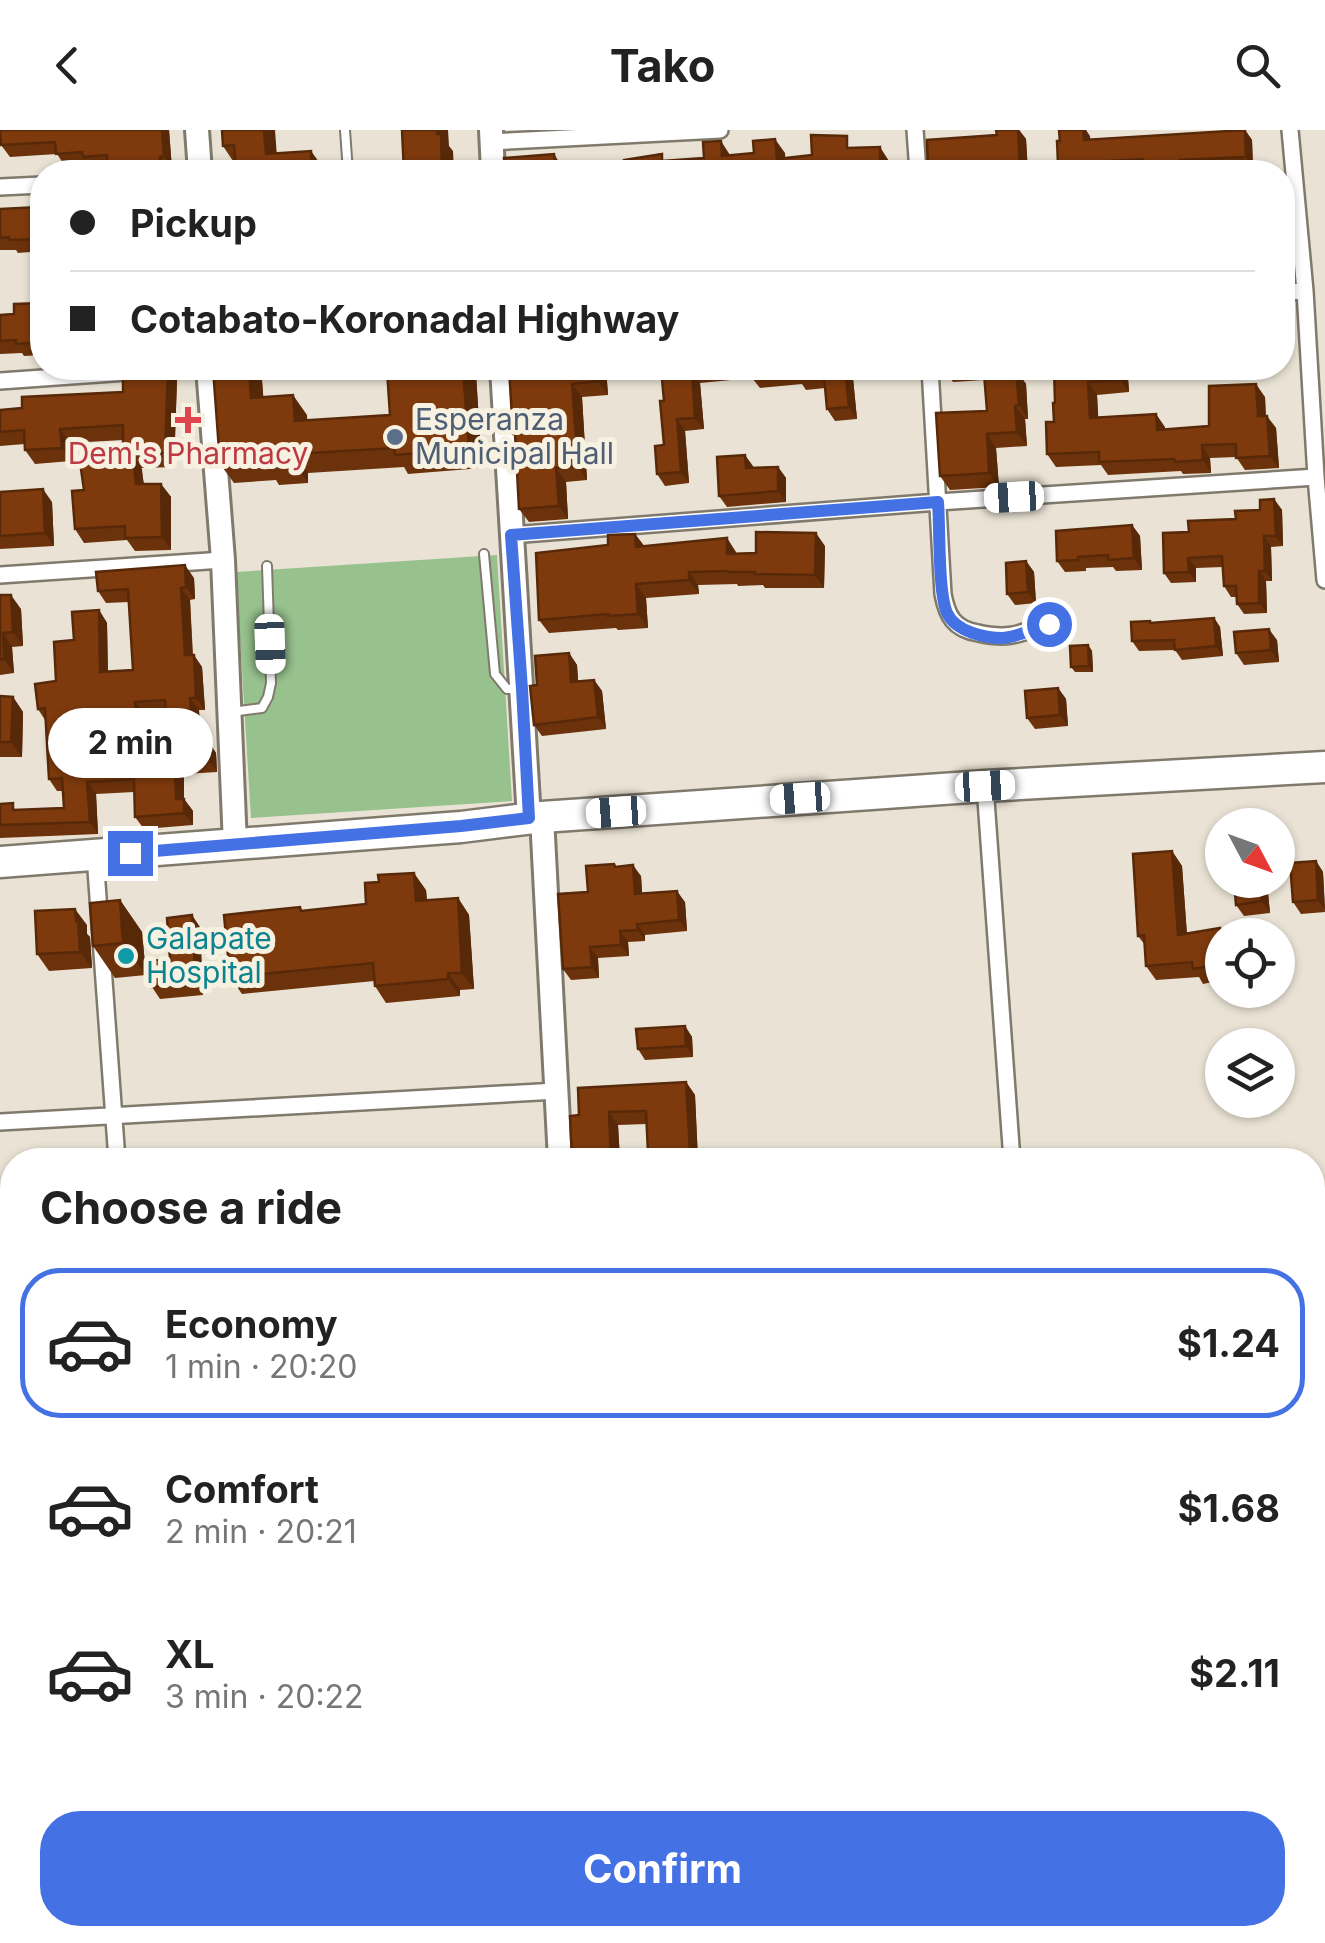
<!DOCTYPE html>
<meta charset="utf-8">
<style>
:root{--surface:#fff;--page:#f6f6f6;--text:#222;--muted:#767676;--line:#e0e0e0;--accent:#4471e3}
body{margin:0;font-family:Inter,sans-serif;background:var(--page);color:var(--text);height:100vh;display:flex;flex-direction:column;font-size:38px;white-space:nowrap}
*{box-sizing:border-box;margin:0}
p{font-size:32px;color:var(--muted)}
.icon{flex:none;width:55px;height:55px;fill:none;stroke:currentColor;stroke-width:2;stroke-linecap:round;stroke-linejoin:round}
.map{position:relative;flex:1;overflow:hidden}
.side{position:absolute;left:0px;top:1018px;width:1325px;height:798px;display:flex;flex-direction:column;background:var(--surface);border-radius:40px 40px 0 0;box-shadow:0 2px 8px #0004}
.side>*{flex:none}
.banner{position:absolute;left:30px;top:30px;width:1265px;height:220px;border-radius:40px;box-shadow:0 2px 8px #0004;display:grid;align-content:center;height:220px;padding:0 40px;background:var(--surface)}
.needle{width:65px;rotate:131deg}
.controls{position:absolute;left:1205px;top:678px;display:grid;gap:20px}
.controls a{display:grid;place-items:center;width:90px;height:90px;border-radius:50%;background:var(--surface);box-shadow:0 2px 8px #0004;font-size:50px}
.end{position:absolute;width:45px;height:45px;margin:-22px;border:12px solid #4471e3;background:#fff;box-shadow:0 0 0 5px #fff}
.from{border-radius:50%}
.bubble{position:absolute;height:70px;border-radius:35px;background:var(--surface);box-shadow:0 2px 8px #0004;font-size:32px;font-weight:700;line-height:70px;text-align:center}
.car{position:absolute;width:30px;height:60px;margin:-30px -15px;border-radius:12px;box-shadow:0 0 8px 2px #0007;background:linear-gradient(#fff 24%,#345 0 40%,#fff 0 76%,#345 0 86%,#fff 0)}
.banner b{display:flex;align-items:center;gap:35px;height:95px;font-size:38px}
.banner b+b{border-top:2px solid var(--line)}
.banner i{width:25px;height:25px;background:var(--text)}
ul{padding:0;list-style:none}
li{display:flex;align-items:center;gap:30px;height:150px;margin:0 20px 15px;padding:0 20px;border:5px solid transparent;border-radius:40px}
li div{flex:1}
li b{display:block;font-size:38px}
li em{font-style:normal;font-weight:700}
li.current{border-color:var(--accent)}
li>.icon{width:90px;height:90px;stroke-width:1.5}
h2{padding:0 40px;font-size:45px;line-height:120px}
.cta{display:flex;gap:20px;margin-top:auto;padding:20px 40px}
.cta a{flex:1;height:115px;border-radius:40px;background:var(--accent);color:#fff;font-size:40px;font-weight:700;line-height:115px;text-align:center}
header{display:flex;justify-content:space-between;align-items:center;height:130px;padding:0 40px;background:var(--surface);font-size:45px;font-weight:700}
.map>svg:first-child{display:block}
.green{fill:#97c18d}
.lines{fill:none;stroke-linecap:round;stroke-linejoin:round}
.lane-casing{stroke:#807a6d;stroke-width:12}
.street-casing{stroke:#807a6d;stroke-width:20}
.secondary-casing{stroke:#807a6d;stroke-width:28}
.highway-casing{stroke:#807a6d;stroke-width:35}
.lane{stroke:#fff;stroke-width:8}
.street{stroke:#fff;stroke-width:15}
.secondary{stroke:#fff;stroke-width:22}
.highway{stroke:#fff;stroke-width:30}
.wall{fill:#6c320b;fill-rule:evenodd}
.shaded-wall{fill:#582909}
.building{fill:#7e3a0d;stroke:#582909;stroke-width:2.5;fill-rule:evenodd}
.route{stroke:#4471e3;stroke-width:12}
.health-dot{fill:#e0444e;stroke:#f7f1e2;stroke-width:4}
.service-dot{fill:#5c6f8a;stroke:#f7f1e2;stroke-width:4}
.culture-dot{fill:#0f9aa8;stroke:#f7f1e2;stroke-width:4}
.labels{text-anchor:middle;stroke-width:10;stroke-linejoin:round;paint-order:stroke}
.service-label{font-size:30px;fill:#4e5e75;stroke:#f7f1e2;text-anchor:start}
.health-label{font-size:30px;fill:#be3a42;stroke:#f7f1e2}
.culture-label{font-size:30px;fill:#0d838f;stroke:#f7f1e2;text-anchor:start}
</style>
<header><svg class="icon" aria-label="back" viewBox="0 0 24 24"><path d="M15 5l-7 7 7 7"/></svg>Tako<svg class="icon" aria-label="search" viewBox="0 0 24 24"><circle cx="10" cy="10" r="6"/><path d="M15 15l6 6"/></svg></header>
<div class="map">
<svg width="1325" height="1813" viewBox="0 0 1325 1813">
<rect width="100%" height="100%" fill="#eae3d5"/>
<path class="green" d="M497,425L512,671L251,688L236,442Z"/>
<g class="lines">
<g class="lane-casing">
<path id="lane" d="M345,0L348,42
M484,424L495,544L507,559H518
M231,582L262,578L268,567L271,553L267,436"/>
</g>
<g class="street-casing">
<path id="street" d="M915,0L918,42
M1290,0L1305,161L1316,347L1325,450
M491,12L720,0
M0,57L42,55
M1282,162L1305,161
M930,238L943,464C947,486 954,499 978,503C1009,510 1020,504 1049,493
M0,251L184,238
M511,405L938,372L1316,347
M0,445L223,430
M985,656L1012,1030
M95,726L117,1030
M0,992L557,961
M0,1198H12
M1312,1522L1325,1521
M1312,1653L1325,1652
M399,1802V1813
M798,1802L799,1813
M1071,1802L1072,1813
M224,1813L368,1802
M1126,1813L1325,1803"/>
</g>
<g class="secondary-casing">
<path id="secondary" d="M197,0L200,42
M491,0L493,42
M208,238L223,430L235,715
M502,238L529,689
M542,687L560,1030
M600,1802V1813"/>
</g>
<g class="highway-casing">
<path id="highway" d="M0,732L461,697L542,687L985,656L1325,637"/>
</g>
<use href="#lane" class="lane"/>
<use href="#street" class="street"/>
<use href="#secondary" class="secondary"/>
<use href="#highway" class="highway"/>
</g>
<path class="wall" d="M169,0L172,39L108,38L91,39L88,34L65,36L57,24L10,27L1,15Z
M222,0L277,23L324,39L235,34L223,16Z
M996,0H1019L1026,9L1028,42H928L997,5Z
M1059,0H1086L1090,9L1245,0L1252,10L1253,38L1187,41V42H1147L1146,40L1065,42L1058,34Z
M0,79L42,81V121L18,123L16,120H0Z
M42,173V225L24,226L22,223L0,224V185L14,184Z
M213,238H253L262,250L263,267L307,285V290L390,285L432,238H472L476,244L482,338L408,344L404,337L308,343V353L279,355L276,350L234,353L220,334Z
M509,238H606L608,265L582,267L587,350L566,352L568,389L529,392L519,379L516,307L513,304Z
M661,238H852L857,289L835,291L827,279L825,258L806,260L802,254L760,258L752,248L700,253L704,299L685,301L689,353L665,356L657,344L664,315V271Z
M945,238H983L984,250L953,252L945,241Z
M1007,238H1188L1189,242L1128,248L1129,262L1097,265L1098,287L1156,284L1165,299L1209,296L1265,267L1266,286L1276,298L1279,338L1245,340L1236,327L1210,328L1211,343L1183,344L1181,341L1108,345L1101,335L1056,337L1047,324L1054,292L1055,273L1054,245L1021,247L1026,254L1028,289H1025L1027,316L996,318L999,357L950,360L940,346L987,281L1009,241Z
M177,250L174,337L141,338L144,354H161L171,367V420L135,421L127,410L84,413L75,399L84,360L125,327L123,324V310L70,313L71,331L35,334L25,320V314L0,316V280L22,278L123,262Z
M753,336V338L778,337L786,348V372L727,377L719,366Z
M0,362L52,372L54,416L0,419Z
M1274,369L1282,380L1283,416L1271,417L1272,451H1266L1267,483L1244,484L1237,474V467H1231L1224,456L1223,437L1196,438V452L1171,453L1164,443L1236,389L1260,380Z
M1132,395L1140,406L1142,440L1116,441L1113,437L1086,438V441L1065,442L1057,431Z
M635,404L644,416L727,408L736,424L825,416L824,458H765L763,455L738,456L737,454L698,455L699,464L646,468L648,498L618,500L616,498L549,503L539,490L608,415Z
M1026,431L1034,442L1036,473L1015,475L1007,464Z
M194,448L195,469L190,470L193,525L202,537L205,580H199L201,611H208L216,623L217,642L184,644V669L193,681V695L144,699L135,687L134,662L96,664L98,704L0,708V674L18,680L64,678L63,661H57L49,649L45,590L38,579L56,551L74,510L99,480L107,493L108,542L133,540L129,472L106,473L98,461ZM166,582L167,606L145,607L144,584Z
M0,465L21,479L23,516L12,517L14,543L0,545Z
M1214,488L1220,497L1223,526L1182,530L1175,520L1139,521L1132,511L1151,493Z
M1277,510L1279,532L1244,535L1236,523Z
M1088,515L1092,521L1093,542H1075L1071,537Z
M569,523L577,535L578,551L594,550L602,561L606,599L542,606L534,595L537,555Z
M1058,558L1066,569L1068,596L1035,599L1027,588Z
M0,566L13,567L23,582L22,627H0Z
M1172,721L1182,736L1187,804L1220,798L1225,805H1222V850L1203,854L1199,847L1156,850L1146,836L1145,815L1138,806Z
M1316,731L1323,742L1325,782L1301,784L1293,772Z
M616,737L641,746L642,764L685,772L687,801L645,805V811L628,812L629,826L598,828L599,848L571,850L563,839L588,762Z
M1234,750H1265L1267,753L1270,783L1244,786L1236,775Z
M426,760L427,770L458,768L469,785L474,859L460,860V866L386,873L375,856L374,851L242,864L230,847L366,774Z
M120,770L142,802L146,845L115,848L93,816Z
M87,795V804L90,807L92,838L49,841L37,824Z
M200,797L203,865L160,869L152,857L170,829Z
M685,896L692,907L693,927L645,930L638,919Z
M686,952L695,965L698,1030H653L648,1023L647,994L618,995L620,1030H572L579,985Z
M803,1802H859V1807L839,1808V1813H810Z"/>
<path class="shaded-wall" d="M162,0H169L172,39L164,26Z
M264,0H275L278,41L266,24Z
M437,0H448L449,16L453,21L454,42H442Z
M1018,0H1019L1026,9L1028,42H1024L1020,37Z
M1083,0H1086L1090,6L1091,20L1084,10Z
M1245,0L1252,10L1253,38L1246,27Z
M775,9L785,23L786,42L777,29Z
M721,11L730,25L722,26Z
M880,17L889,31L890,42H880Z
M311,21L324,39V42H312Z
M554,24L563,38L564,42H556Z
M160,27L168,39L169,42H161Z
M1180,30L1187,41V42H1180Z
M168,238L177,250L174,337L165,323Z
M249,238H253L262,250L265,287L251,268Z
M463,238H472L476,244L482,338L469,319Z
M597,238H606L608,265L598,251Z
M845,238H852L857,289L849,277Z
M976,238H983L984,250L976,239Z
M1119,238L1128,248L1129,262L1120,250Z
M1016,240L1026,254L1028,289L1019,275Z
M692,242L700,253L704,299L695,288Z
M1088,252L1097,265L1099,300L1090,288Z
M572,254L582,267L587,350L578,336Z
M1256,254L1265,267L1266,298L1258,286Z
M293,265L307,285L308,310L295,291Z
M1015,276L1025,289L1027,316L1017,302Z
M1156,284L1165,297V312L1157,300Z
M1267,286L1276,298L1279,338L1270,326Z
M677,289L685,301L689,353L681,342Z
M60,299L70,313L71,331L62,318Z
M987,304L996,318L999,357L989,343Z
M1202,315L1210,328L1211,343L1203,330Z
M294,324L308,343V353L295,334Z
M745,325L753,336L754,349L746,338Z
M133,326L142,339L145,368L136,354Z
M778,337L786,348V372L778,361Z
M556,338L566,352L568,389L559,376Z
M161,354L171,367V420L162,407Z
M43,359L52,372L54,416L45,403Z
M1274,369L1282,380L1283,416L1276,406Z
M1132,395L1140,406L1142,440L1134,428Z
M816,403L825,416L824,458L815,445Z
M635,404L645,417H636Z
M1264,406L1271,417L1272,451L1265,441Z
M727,408L736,422V438L727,424Z
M1188,428L1196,438V452L1189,442Z
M1026,431L1034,442L1036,473L1028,462Z
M185,435L194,448L195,469L186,457Z
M1259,441L1266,451L1267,483L1259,473Z
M689,442L698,455L699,464L689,450Z
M636,454L646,468L648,498L638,484Z
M181,458L190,470L193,538L185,525Z
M11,465L21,479L23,516L13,502Z
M99,480L107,493L108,554L100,542Z
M1214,488L1220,497L1223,526L1216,516Z
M1269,499L1277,510L1279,532L1271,520Z
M3,503L12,517L14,543L4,529Z
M1088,515L1092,521L1093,542L1089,536Z
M569,523L577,535L579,563L571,552Z
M194,525L202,537L205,580L196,568Z
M594,550L602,561L606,599L598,587Z
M1058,558L1066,569L1068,596L1060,585Z
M13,567L23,582L22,627L11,612Z
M190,568L199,580L201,624L193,612Z
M135,572L144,584L146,619L138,607Z
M208,611L216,623L217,642L208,629Z
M175,632L184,644V681L176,669Z
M87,652L96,664L98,704L90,692Z
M184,669L193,681V695L184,683Z
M1172,721L1182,736L1188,820L1178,805Z
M1316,731L1323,742L1325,780L1318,770Z
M633,735L641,746L643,775L635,764Z
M414,743L426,760L428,788L416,771Z
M1260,750H1265L1267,753L1270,783L1262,771Z
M677,761L685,772L687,801L679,790Z
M458,768L469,785L474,859L462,843Z
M120,770L142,802L146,845L123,813Z
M75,779L87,795V804L90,807L92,838L80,822Z
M192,785L200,797L203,865L196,854Z
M637,794L645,805V811L638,800Z
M620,801L628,812L629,826L621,815Z
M590,817L598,828L599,848L592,837Z
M448,843L460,860V866L448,849Z
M685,896L692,907L693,927L686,916Z
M686,952L695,965L698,1030H696L690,1021Z
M609,982L618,995L620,1030H611Z
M830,1802H835L839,1808V1813Z"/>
<path class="building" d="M0,0H162L164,26L160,27L161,42H108L107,25L83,27L82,22L56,24L55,12L1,15Z
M222,0H264L266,24L311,21L312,42H236L234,15L223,16Z
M402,0H437V4H441L442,42H404Z
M996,0H1018L1020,37L973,42H928L927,10L997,5Z
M1059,0H1083L1084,10L1245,0L1246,27L1180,30V42H1147V35L1143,36V29L1058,34L1057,11H1060Z
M811,5L847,6V18L880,17V42H625L624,30L662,24V31L704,28L703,12L721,11L722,26L754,23L753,11L775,9L777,29L812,25Z
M554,24L556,42H505L504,28Z
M39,77L40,82L42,81V109L10,110L9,107L0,108V79Z
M42,173V212L16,214V210L0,211V185L14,184V174Z
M150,238H168L165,323L123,324V295L60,299L62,318L25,320L24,300L0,302V280L22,278V267L123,262V239Z
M213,238H249L251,268L293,265L295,291L390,285L387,240L463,238L469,319L395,325L394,318L294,324L295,334L266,336L265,330L220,334Z
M509,238H597L598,251L572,254L578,336L556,338L559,376L519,379L515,304H513Z
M661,238H736L692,242L695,288L677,289L681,342L657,344L655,316L664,315L660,271H664Z
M751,238H845L849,277L827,279L824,246L798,248L797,242L751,247Z
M945,238H976V239L945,241Z
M1054,238H1119L1120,250L1088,252L1090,288L1156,284L1157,300L1209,296V256L1256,254L1258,286H1267L1270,326L1236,328V314L1202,315L1203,330L1175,332L1174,329L1099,332V322L1047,324L1046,292H1054L1053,273H1055Z
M1016,240L1019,275L1015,276L1017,302L987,304L989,343L940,346L936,283L987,281L984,243Z
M745,325L746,338L778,337V361L719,366L717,327Z
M133,326L136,354H161L162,407L125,408V396L75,399L72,361L84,360L80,332Z
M43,359L45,403L0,406V362Z
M1274,369L1276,406H1264L1265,441H1259V473L1237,474L1236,456H1224L1222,426L1188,428L1189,442L1164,443L1163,403L1189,402L1188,391L1236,389L1235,381L1260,380V370Z
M1132,395L1134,428L1108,430V425L1078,427V430L1057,431L1056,401Z
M756,402L816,403L815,445L755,444V442H729L728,441L689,442V450L636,454L638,484L608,486V484L539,490L536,423L608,415V405L635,404L636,417L727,408V424L756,423Z
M1026,431L1028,462L1007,464L1006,433Z
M185,435L186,457L181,458L185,525H194L196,568H190L193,612L208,611V629L175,632L176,669H184V683L135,687L134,649L106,651L87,652L90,692L0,695V674L13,673V680L64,678L62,648L49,649L45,578L38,579L35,554L56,551L54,512L74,510L72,482L99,480L100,542L133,540L128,459L98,461L96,442ZM165,570L167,606L138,607L135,572Z
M0,465H11L13,502L3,503L4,529L0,530Z
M1214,488L1216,516L1175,520L1174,510L1132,511L1131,492L1150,491V493Z
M1269,499L1271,520L1236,523L1234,502Z
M1088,515L1089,536L1071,537L1070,516Z
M569,523L571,552L594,550L598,587L534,595L530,556L537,555L535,526Z
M1058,558L1060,585L1027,588L1025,561Z
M0,566L13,567L11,612H0Z
M1172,721L1178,805L1220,798L1222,812V834L1193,839L1192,832L1146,836L1144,805L1138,806L1133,724Z
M1316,731L1318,770L1293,772L1290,733Z
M614,734L615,737L633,735L635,764L677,761L679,790L637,794L638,800L620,801L621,815L590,817L592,837L563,839L558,764L588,762L586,736Z
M414,743L416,771L458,768L462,843H448V849L375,856L373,833L230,847L224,785L300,777L301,781L366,774L365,753L379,752L378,745Z
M1234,750H1260L1262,771L1236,775Z
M120,770L123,813L93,816L90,773Z
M75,779L76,791L78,790L80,822L37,824L35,781Z
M192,785L196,854L152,857L150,831L170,829L167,788Z
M685,896L686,916L638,919L636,899Z
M686,952L690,1021L648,1023L646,981L609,982L611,1030H572L570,986L579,985L578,958Z
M3,1591H12V1777L10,1778Z"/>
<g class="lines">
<path class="route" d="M130,723L461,696L529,688L522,559L511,405L938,372C940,398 938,462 947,483C956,502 985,508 1003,508C1018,507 1035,498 1049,494"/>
</g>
<path class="health-dot" d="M183 275h10v10h10v10h-10v10h-10v-10h-10v-10h10z"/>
<circle class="service-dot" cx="395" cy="307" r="10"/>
<circle class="culture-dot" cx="126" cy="826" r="10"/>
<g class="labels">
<g class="service-label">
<text x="415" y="300">Esperanza<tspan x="415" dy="34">Municipal Hall</tspan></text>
</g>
<g class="health-label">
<text x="188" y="334">Dem's Pharmacy</text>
</g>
<g class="culture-label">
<text x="146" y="819">Galapate<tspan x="146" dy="34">Hospital</tspan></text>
</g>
</g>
</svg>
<div class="controls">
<a><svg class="needle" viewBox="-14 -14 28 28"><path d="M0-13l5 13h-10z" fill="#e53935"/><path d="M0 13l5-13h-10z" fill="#767676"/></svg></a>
<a><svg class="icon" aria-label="locate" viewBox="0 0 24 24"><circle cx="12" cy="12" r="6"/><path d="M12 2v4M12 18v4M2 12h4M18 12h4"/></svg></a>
<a><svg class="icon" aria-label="layers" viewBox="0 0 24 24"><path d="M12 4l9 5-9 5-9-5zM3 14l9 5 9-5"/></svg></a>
</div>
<i class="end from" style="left:1049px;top:494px"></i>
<i class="end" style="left:130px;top:723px"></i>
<div class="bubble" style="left:48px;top:578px;width:165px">2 min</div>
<i class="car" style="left:1014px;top:367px;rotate:267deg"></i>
<i class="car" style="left:270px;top:514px;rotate:178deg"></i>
<i class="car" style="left:985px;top:656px;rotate:87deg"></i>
<i class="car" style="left:800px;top:668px;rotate:266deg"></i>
<i class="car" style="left:616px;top:682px;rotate:266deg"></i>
<div class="banner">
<b><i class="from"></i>Pickup</b>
<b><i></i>Cotabato-Koronadal Highway</b>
</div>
<section class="side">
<h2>Choose a ride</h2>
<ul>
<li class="current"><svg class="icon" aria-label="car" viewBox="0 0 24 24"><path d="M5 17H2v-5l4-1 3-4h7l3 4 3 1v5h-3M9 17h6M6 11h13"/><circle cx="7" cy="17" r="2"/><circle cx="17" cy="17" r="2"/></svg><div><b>Economy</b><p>1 min · 20:20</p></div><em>$1.24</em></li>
<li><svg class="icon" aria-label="car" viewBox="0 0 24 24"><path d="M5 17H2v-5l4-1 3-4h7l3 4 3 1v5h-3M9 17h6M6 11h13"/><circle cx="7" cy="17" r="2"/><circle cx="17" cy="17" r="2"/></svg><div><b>Comfort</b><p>2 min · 20:21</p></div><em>$1.68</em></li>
<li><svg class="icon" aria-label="car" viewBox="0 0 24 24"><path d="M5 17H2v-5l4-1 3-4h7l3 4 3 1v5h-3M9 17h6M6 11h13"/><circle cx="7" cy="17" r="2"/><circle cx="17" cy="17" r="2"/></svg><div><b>XL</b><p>3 min · 20:22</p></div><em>$2.11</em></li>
</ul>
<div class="cta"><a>Confirm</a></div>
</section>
</div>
